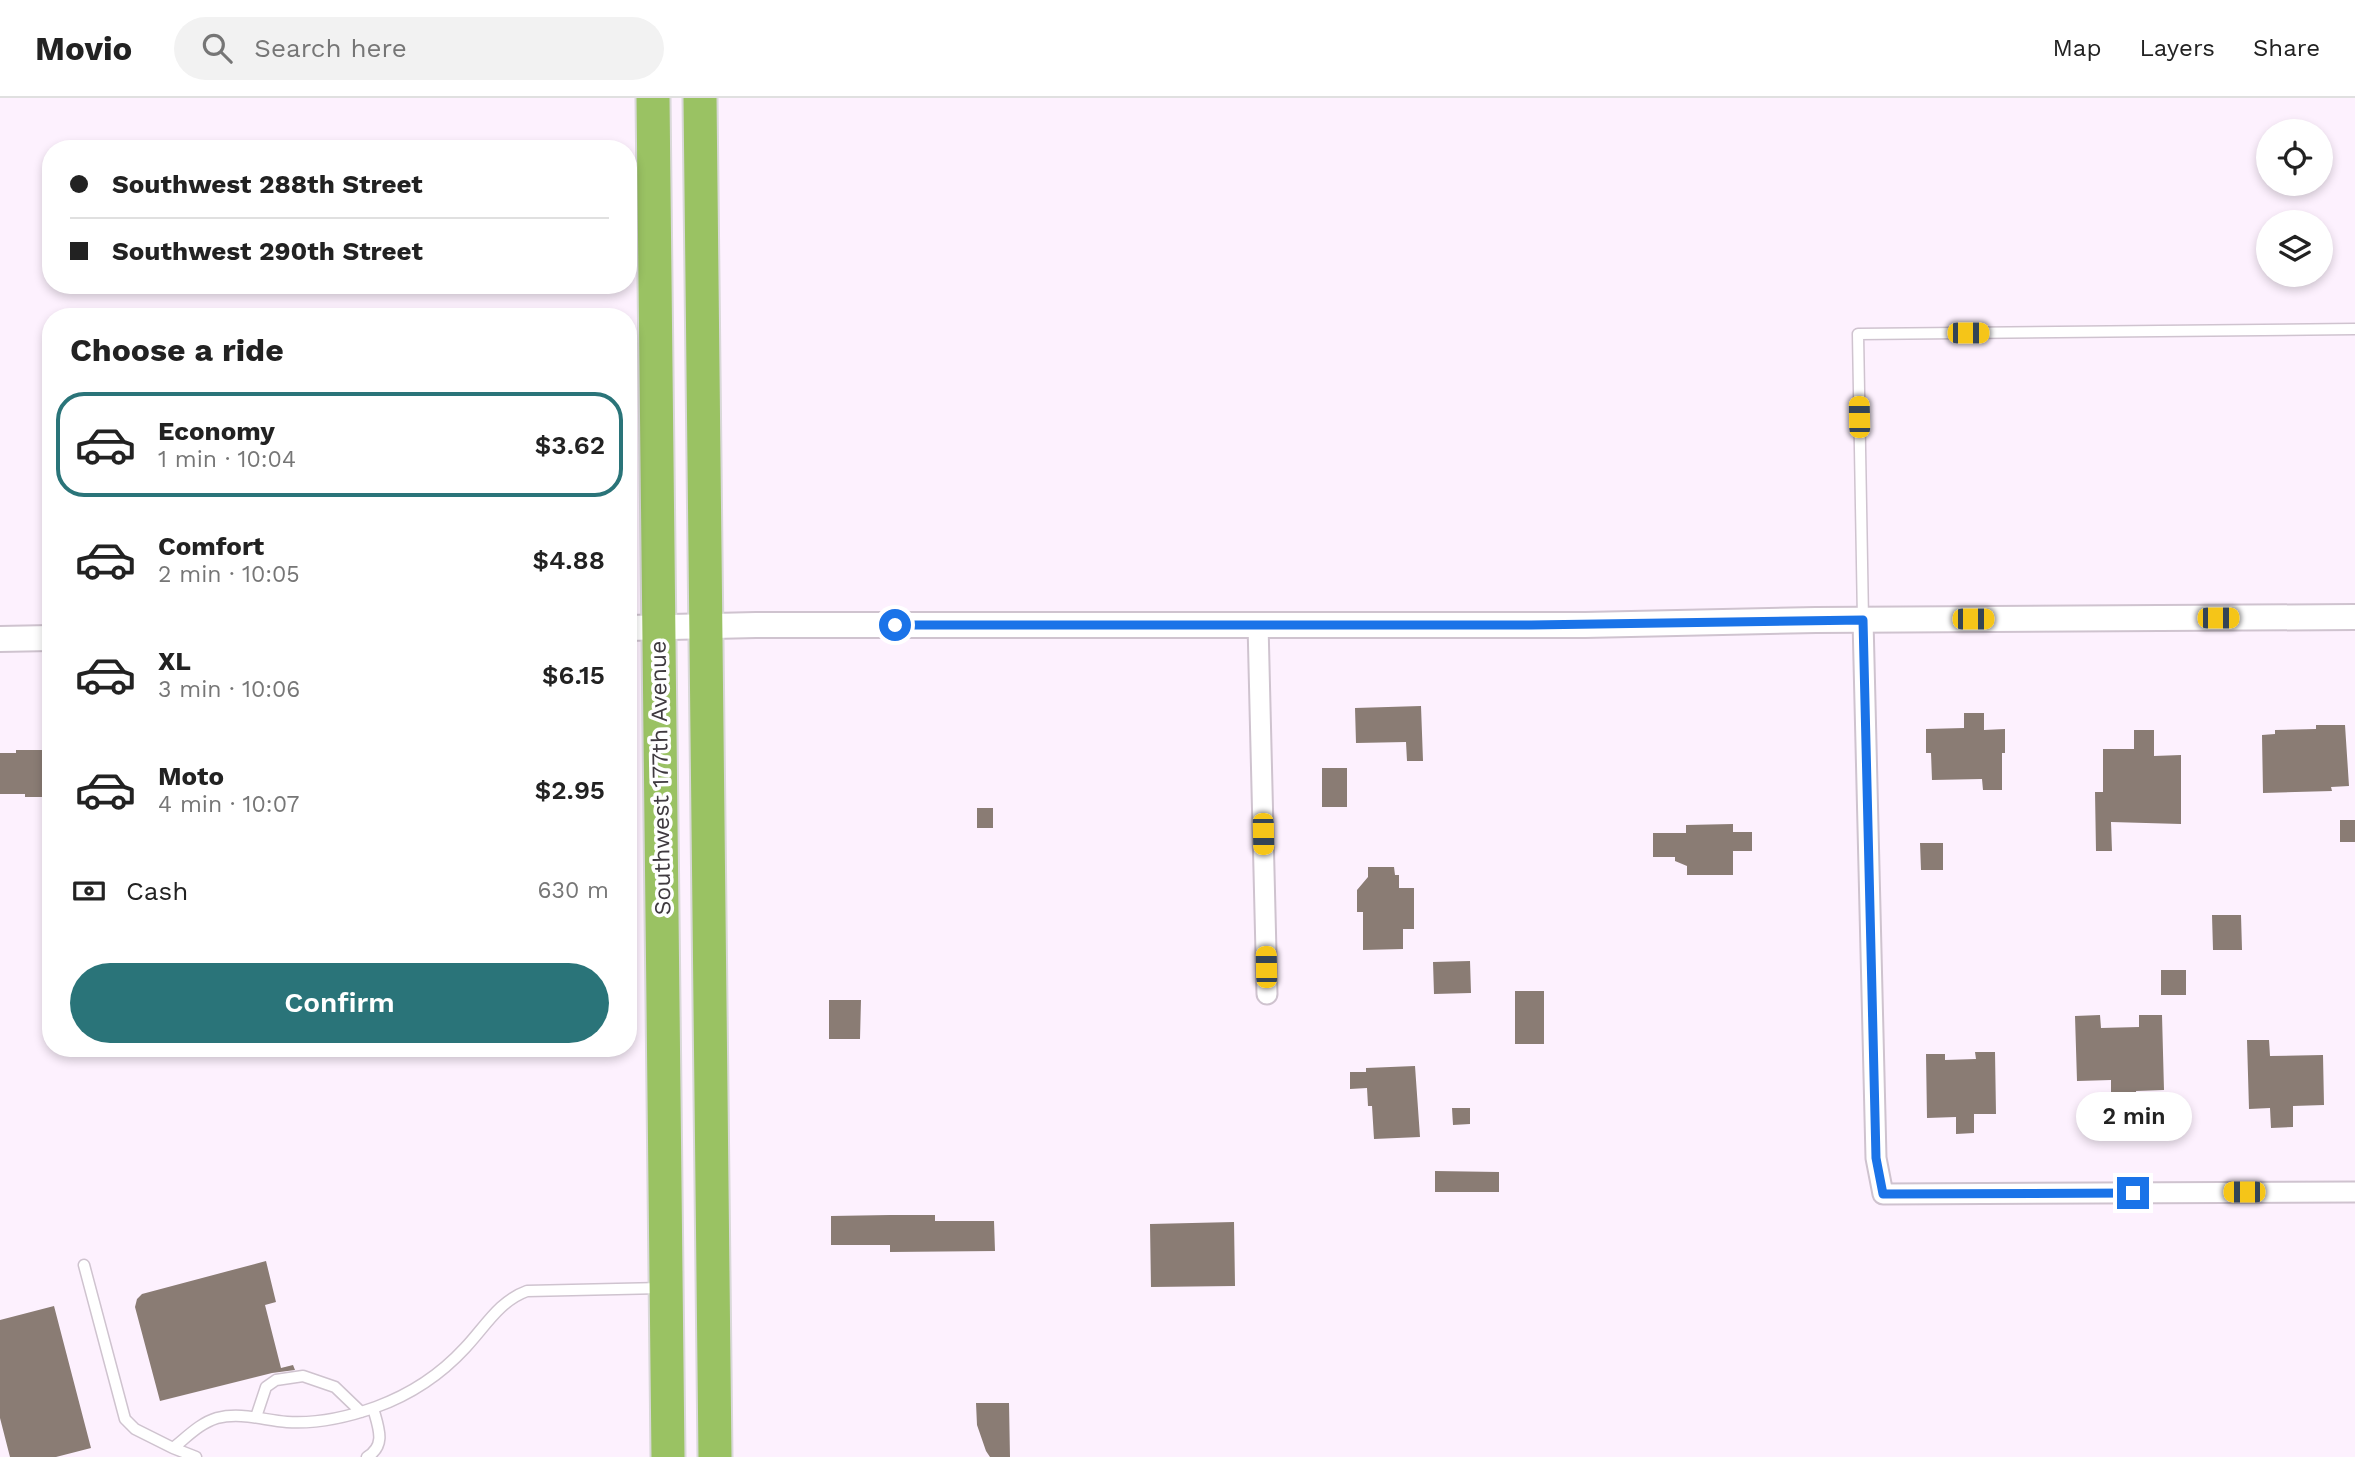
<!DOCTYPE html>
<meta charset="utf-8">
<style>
:root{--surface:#fff;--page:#f2f2f2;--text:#222;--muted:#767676;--line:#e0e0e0;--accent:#2a7479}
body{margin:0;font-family:"Work Sans",sans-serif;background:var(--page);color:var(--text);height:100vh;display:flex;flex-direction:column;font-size:26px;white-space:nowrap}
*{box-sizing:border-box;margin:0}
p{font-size:23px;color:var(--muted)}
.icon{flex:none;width:38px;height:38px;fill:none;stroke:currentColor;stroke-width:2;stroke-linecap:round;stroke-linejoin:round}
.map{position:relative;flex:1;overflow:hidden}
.sheet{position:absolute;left:42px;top:210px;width:595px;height:749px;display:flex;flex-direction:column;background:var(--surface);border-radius:28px;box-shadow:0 4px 10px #0003}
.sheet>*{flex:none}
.guide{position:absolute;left:42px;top:42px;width:595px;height:154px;border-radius:28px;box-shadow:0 4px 10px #0003;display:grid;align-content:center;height:154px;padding:0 28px;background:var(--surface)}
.tools{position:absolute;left:2256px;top:21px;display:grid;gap:14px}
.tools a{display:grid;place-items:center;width:77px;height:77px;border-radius:50%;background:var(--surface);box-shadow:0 4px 10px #0003;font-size:35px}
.end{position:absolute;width:32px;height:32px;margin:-16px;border:9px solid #1a73e8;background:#fff;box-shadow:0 0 0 4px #fff}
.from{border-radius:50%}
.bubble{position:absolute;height:49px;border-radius:24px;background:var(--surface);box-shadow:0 4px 10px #0003;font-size:23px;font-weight:600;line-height:49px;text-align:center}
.car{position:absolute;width:21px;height:42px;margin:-21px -10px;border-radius:9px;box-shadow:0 0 5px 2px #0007;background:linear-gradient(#f5c518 24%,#345 0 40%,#f5c518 0 76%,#345 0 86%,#f5c518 0)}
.guide b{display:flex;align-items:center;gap:24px;height:66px;font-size:26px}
.guide b+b{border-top:2px solid var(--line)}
.guide i{width:18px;height:18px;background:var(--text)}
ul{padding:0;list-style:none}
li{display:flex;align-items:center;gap:21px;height:105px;margin:0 14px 10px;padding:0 14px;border:4px solid transparent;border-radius:28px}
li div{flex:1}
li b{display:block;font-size:26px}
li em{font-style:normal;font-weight:600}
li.active{border-color:var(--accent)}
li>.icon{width:63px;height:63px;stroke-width:1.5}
h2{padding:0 28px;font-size:32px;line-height:84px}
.pay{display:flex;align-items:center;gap:18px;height:77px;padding:0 28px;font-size:26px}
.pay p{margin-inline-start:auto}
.primary-button{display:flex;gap:14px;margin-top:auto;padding:14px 28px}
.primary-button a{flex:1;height:80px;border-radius:42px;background:var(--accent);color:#fff;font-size:28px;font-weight:600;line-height:80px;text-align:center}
header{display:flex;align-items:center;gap:42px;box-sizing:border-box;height:98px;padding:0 35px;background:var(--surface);border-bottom:2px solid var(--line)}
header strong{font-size:33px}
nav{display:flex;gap:38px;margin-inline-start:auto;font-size:24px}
.search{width:490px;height:63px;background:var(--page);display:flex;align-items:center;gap:18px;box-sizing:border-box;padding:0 24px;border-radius:38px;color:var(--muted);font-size:26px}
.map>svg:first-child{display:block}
.building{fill:#8a7c74}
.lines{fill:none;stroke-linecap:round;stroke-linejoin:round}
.service-casing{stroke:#cfc3cf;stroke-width:13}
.minor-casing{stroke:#cfc3cf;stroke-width:23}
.tertiary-casing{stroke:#cfc3cf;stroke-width:28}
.trunk-casing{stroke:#d9d8d9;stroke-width:37}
.service{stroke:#fff;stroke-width:10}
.minor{stroke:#fff;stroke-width:19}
.tertiary{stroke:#fff;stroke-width:24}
.trunk{stroke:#9ac263;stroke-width:33}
.route{stroke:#1a73e8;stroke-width:9}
.labels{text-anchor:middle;stroke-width:7;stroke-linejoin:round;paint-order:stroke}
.street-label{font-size:23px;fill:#3f3a3f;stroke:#fff}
</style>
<header>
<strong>Movio</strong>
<div class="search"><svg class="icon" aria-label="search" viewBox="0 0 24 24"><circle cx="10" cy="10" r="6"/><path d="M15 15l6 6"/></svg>Search here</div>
<nav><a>Map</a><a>Layers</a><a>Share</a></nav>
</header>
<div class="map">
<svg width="2355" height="1359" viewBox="0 0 2355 1359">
<rect width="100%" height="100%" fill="#fdf1fe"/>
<path class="building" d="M1421,608L1423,663H1407L1406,644L1356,645L1355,610Z
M1964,615H1984V632L2005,631V655H2002V692H1983L1982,681L1932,682L1931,655H1926V631L1964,630Z
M2316,627H2345L2349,688L2331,689L2332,693L2263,695L2262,637L2275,636V632L2316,631Z
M2134,632H2154V658L2181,657V726L2111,724L2112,753H2096L2095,694H2103V651H2134Z
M16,652H46V699H25V696H0V655H16Z
M1322,670H1347V709H1322Z
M977,710H993V730H977Z
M2340,722H2355V744H2340Z
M1733,726V734H1752V753H1733V777H1687V768L1675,763V759H1653V735H1686V727Z
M1920,745H1943V772H1921Z
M1368,769H1394L1395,777H1399V790H1414V831H1403V851L1363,852V814H1357V792L1368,779Z
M2212,817H2241L2242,852H2213Z
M1470,863L1471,895L1434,896L1433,864Z
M2161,872H2186V897H2161Z
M1515,893H1544V946H1515Z
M829,902H861L860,941H829Z
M2100,917L2101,930L2139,929V917H2162L2164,992L2136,993L2137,1007L2111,1008V982L2077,983L2075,918Z
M2247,942H2269L2270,958L2323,957L2324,1007L2293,1008V1029L2271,1030L2270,1010L2249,1011Z
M1975,954H1995L1996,1016H1974V1035L1956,1036V1019L1927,1020L1926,956H1945V962L1976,961Z
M1415,968L1420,1039L1374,1041L1372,1008H1368L1367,990L1350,991V974H1366V970Z
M1452,1010H1470V1026L1453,1027Z
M1435,1073L1499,1074V1094H1435Z
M890,1117H935V1123H994L995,1153L890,1154V1147H831V1118Z
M1234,1124L1235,1188L1151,1189L1150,1126Z
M266,1163L276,1204L265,1207L281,1270L293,1267L295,1272L272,1275L160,1303L135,1209L137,1201L142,1196Z
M54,1208L91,1350L56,1359H10L0,1320V1222Z
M976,1305H1009L1010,1359H990L986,1353L977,1327Z"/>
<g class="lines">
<g class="service-casing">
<path id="service" d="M1863,522L1858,236L2355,231
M84,1167L125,1321L135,1331L173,1350C187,1339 200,1325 217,1320C241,1314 263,1322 287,1324C317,1326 348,1319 376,1309C409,1297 441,1276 465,1250C485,1229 499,1203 527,1193L662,1190
M256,1319L266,1289L276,1282L303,1278L335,1289L361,1314
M173,1350L196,1359
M367,1359C387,1347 378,1329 373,1310"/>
</g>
<g class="minor-casing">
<path id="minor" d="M1863,522L1876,1060L1883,1096L2355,1094
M1258,526L1267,896"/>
</g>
<g class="tertiary-casing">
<path id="tertiary" d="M628,530L756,527H1585L1816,522L2355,519
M0,541L51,540"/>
</g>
<g class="trunk-casing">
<path id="trunk" d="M653,0L668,1359
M700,0L715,1359"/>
</g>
<use href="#service" class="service"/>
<use href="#minor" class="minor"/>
<use href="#tertiary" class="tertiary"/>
<use href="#trunk" class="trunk"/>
</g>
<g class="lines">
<path class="route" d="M895,527H1531L1863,522L1876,1060L1883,1096L2133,1095"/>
</g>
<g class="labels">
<g class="street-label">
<text transform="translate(660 680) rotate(-91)" y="8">Southwest 177th Avenue</text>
</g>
</g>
</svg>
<div class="tools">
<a><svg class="icon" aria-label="locate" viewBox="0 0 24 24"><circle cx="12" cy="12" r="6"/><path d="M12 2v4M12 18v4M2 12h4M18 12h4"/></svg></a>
<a><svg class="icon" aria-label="layers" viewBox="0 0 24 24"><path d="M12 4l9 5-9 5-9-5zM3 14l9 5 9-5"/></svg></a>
</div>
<i class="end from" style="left:895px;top:527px"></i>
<i class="end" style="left:2133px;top:1095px"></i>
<div class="bubble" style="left:2076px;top:994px;width:116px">2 min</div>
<i class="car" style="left:1968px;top:235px;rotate:90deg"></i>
<i class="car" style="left:1859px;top:319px;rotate:359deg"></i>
<i class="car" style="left:2218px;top:520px;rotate:90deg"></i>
<i class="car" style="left:1973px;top:521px;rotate:90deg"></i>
<i class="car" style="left:1263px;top:736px;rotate:179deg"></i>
<i class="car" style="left:1266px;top:869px;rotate:359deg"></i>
<i class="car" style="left:2244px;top:1094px;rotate:270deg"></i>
<div class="guide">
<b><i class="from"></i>Southwest 288th Street</b>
<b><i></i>Southwest 290th Street</b>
</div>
<section class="sheet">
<h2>Choose a ride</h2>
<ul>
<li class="active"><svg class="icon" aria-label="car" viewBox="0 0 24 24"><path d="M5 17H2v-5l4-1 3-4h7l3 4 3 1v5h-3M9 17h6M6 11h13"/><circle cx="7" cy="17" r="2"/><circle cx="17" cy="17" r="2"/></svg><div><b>Economy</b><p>1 min · 10:04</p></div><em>$3.62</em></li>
<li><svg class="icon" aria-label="car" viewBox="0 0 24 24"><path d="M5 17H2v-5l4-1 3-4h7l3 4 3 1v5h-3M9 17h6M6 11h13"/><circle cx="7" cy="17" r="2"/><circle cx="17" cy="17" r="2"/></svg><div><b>Comfort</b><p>2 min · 10:05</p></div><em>$4.88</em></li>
<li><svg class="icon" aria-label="car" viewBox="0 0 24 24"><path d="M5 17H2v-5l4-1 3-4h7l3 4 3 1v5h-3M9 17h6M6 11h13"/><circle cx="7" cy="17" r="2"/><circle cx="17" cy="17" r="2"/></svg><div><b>XL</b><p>3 min · 10:06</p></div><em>$6.15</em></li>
<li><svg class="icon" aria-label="car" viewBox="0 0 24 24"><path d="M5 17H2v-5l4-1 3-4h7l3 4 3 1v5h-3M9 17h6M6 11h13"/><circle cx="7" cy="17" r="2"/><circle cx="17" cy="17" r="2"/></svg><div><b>Moto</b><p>4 min · 10:07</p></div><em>$2.95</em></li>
</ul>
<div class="pay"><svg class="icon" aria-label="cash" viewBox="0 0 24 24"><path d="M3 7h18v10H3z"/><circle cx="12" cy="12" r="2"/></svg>Cash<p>630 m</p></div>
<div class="primary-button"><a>Confirm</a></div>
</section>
</div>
